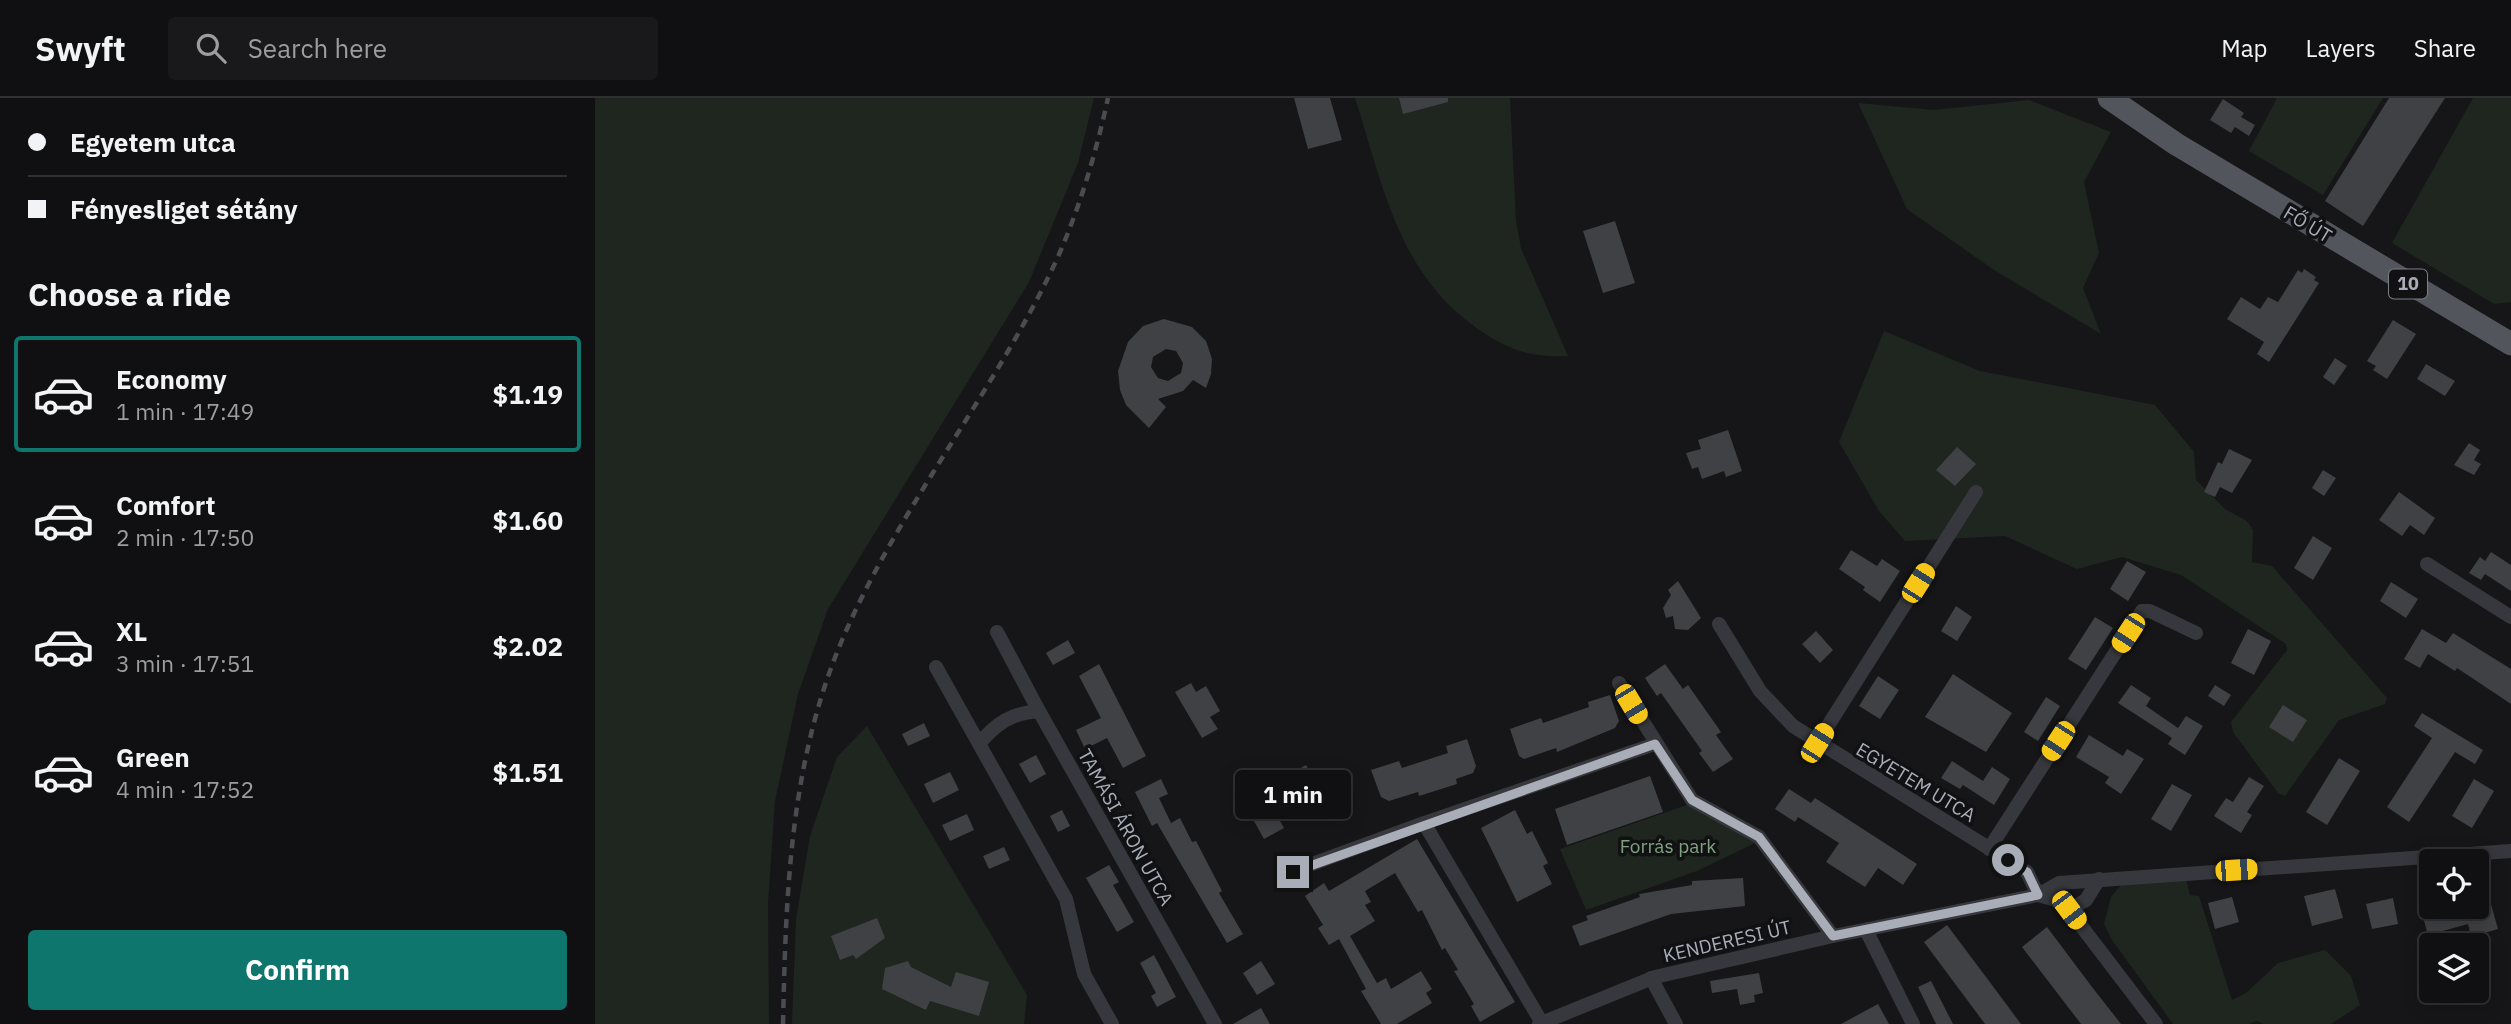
<!DOCTYPE html>
<meta charset="utf-8">
<style>
:root{--surface:#101012;--page:#19191b;--text:#f1f3f6;--muted:#9c9d9f;--line:#303032;--accent:#0f766e}
body{margin:0;font-family:"IBM Plex Sans",sans-serif;background:var(--page);color:var(--text);height:100vh;display:flex;flex-direction:column;font-size:26px;white-space:nowrap}
*{box-sizing:border-box;margin:0}
p{font-size:23px;color:var(--muted)}
.icon{flex:none;width:38px;height:38px;fill:none;stroke:currentColor;stroke-width:2;stroke-linecap:round;stroke-linejoin:round}
.map{position:relative;flex:1;overflow:hidden}
.drawer{display:flex;flex-direction:column;background:var(--surface);width:595px}
.drawer>*{flex:none}
.top-card{display:grid;align-content:center;height:154px;padding:0 28px;background:var(--surface)}
.fabs{position:absolute;left:1824px;top:751px;display:grid;gap:14px}
.fabs a{display:grid;place-items:center;width:70px;height:70px;border-radius:7px;background:var(--surface);box-shadow:0 4px 18px #0003,0 0 0 2px var(--line);font-size:35px}
.end{position:absolute;width:32px;height:32px;margin:-16px;border:9px solid #a8adb8;background:#111;box-shadow:0 0 0 4px #111}
.from{border-radius:50%}
.bubble{position:absolute;height:49px;border-radius:7px;background:var(--surface);box-shadow:0 4px 18px #0003,0 0 0 2px var(--line);font-size:23px;font-weight:800;line-height:49px;text-align:center}
.car{position:absolute;width:21px;height:42px;margin:-21px -10px;border-radius:9px;box-shadow:0 0 5px 2px #0007;background:linear-gradient(#f5c518 24%,#345 0 40%,#f5c518 0 76%,#345 0 86%,#f5c518 0)}
.top-card b{display:flex;align-items:center;gap:24px;height:66px;font-size:26px}
.top-card b+b{border-top:2px solid var(--line)}
.top-card i{width:18px;height:18px;background:var(--text)}
ul{padding:0;list-style:none}
li{display:flex;align-items:center;gap:21px;height:116px;margin:0 14px 10px;padding:0 14px;border:4px solid transparent;border-radius:7px}
li div{flex:1}
li b{display:block;font-size:26px}
li em{font-style:normal;font-weight:800}
li.active{border-color:var(--accent)}
li>.icon{width:63px;height:63px;stroke-width:1.5}
h2{padding:0 28px;font-size:32px;line-height:84px}
.primary-button{display:flex;gap:14px;margin-top:auto;padding:14px 28px}
.primary-button a{flex:1;height:80px;border-radius:7px;background:var(--accent);color:#fff;font-size:28px;font-weight:800;line-height:80px;text-align:center}
header{display:flex;align-items:center;gap:42px;box-sizing:border-box;height:98px;padding:0 35px;background:var(--surface);border-bottom:2px solid var(--line)}
header strong{font-size:33px}
nav{display:flex;gap:38px;margin-inline-start:auto;font-size:24px}
.search{width:490px;height:63px;background:var(--page);display:flex;align-items:center;gap:18px;box-sizing:border-box;padding:0 24px;border-radius:7px;color:var(--muted);font-size:26px}
main{display:flex;flex:1;min-height:0}
.map>svg:first-child{display:block}
.green{fill:#1e261f}
.building{fill:#404145;fill-rule:evenodd}
.lines{fill:none;stroke-linecap:round;stroke-linejoin:round}
.street{stroke:#37383d;stroke-width:14}
.primary{stroke:#53555c;stroke-width:23}
.rail{stroke:#4a4c52;stroke-width:4.5;stroke-dasharray:9 7;stroke-linecap:butt}
.route{stroke:#a8adb8;stroke-width:9}
.labels{text-anchor:middle;stroke-width:7;stroke-linejoin:round;paint-order:stroke}
.shield{fill:#111113;stroke:#7b7e86;stroke-width:2}
.shield-label{font-size:18px;font-weight:bold;fill:#a8adb8}
.street-label{font-size:19px;fill:#a8adb8;stroke:#111113}
.park-label{font-size:19px;fill:#7fa381;stroke:#111113}
</style>
<header>
<strong>Swyft</strong>
<div class="search"><svg class="icon" aria-label="search" viewBox="0 0 24 24"><circle cx="10" cy="10" r="6"/><path d="M15 15l6 6"/></svg>Search here</div>
<nav><a>Map</a><a>Layers</a><a>Share</a></nav>
</header>
<main>
<section class="drawer">
<div class="top-card">
<b><i class="from"></i>Egyetem utca</b>
<b><i></i>Fényesliget sétány</b>
</div>
<h2>Choose a ride</h2>
<ul>
<li class="active"><svg class="icon" aria-label="car" viewBox="0 0 24 24"><path d="M5 17H2v-5l4-1 3-4h7l3 4 3 1v5h-3M9 17h6M6 11h13"/><circle cx="7" cy="17" r="2"/><circle cx="17" cy="17" r="2"/></svg><div><b>Economy</b><p>1 min · 17:49</p></div><em>$1.19</em></li>
<li><svg class="icon" aria-label="car" viewBox="0 0 24 24"><path d="M5 17H2v-5l4-1 3-4h7l3 4 3 1v5h-3M9 17h6M6 11h13"/><circle cx="7" cy="17" r="2"/><circle cx="17" cy="17" r="2"/></svg><div><b>Comfort</b><p>2 min · 17:50</p></div><em>$1.60</em></li>
<li><svg class="icon" aria-label="car" viewBox="0 0 24 24"><path d="M5 17H2v-5l4-1 3-4h7l3 4 3 1v5h-3M9 17h6M6 11h13"/><circle cx="7" cy="17" r="2"/><circle cx="17" cy="17" r="2"/></svg><div><b>XL</b><p>3 min · 17:51</p></div><em>$2.02</em></li>
<li><svg class="icon" aria-label="car" viewBox="0 0 24 24"><path d="M5 17H2v-5l4-1 3-4h7l3 4 3 1v5h-3M9 17h6M6 11h13"/><circle cx="7" cy="17" r="2"/><circle cx="17" cy="17" r="2"/></svg><div><b>Green</b><p>4 min · 17:52</p></div><em>$1.51</em></li>
</ul>
<div class="primary-button"><a>Confirm</a></div>
</section>
<div class="map">
<svg width="1916" height="926" viewBox="0 0 1916 926">
<rect width="100%" height="100%" fill="#161618"/>
<path class="green" d="M0,0H499L483,65L434,184L233,511L203,596L180,703L173,805L174,926H0Z
M760,0H915L921,122L926,150L973,258C934,260 910,251 879,228C803,174 787,84 760,0Z
M1682,0H1788L1728,97L1654,53Z
M1878,0H1916V204L1899,206L1797,145Z
M1434,2L1516,34L1489,84L1504,155L1488,190L1506,236L1399,172L1312,111L1263,5L1339,12Z
M1289,233L1385,273L1560,307L1599,354L1601,382L1630,411L1652,423L1658,432L1657,464L1677,468L1792,600L1790,606L1744,622L1690,698L1683,695L1638,634L1636,624L1692,552L1691,546L1586,477L1527,459L1482,471L1410,438L1310,443L1284,413L1244,344Z
M272,628L432,897L429,926H197L201,821L215,738L242,659Z
M1095,706L1160,745L1102,773L991,812L965,751Z
M1591,781L1595,797L1604,798L1637,902L1651,895L1683,865L1730,852L1756,878L1765,907L1736,926H1668L1662,923L1654,926H1578L1517,842L1509,826L1516,799L1527,786Z"/>
<path class="building" d="M699,0H735L747,42L713,51Z
M804,0H853V4L808,16Z
M1794,0H1850L1768,128L1730,103Z
M1628,1L1649,15L1646,19L1660,27L1654,38L1640,29L1636,35L1615,22Z
M1020,123L1040,185L1008,195L988,133Z
M1709,171L1721,179L1719,182L1724,185L1674,264L1662,256L1669,244L1632,221L1646,199L1665,211L1673,199L1683,204L1703,172L1707,175Z
M569,221L597,229L611,243L617,261L616,276L611,290L598,282L588,293L563,301L571,309L554,330L531,307L525,292L523,273L533,244L548,228ZM571,251L581,253L588,265L586,275L573,283L563,280L556,269L558,259Z
M1798,222L1821,236L1792,281L1778,272L1781,268L1772,263Z
M1740,260L1752,268L1739,287L1728,279Z
M1831,266L1860,283L1850,298L1822,281Z
M1133,332L1147,373L1131,379L1129,373L1107,381L1103,369L1097,371L1091,355L1106,351L1103,342Z
M1874,345L1885,352L1879,362L1886,366L1879,377L1859,367Z
M1362,349L1381,366L1360,388L1341,372Z
M1634,351L1657,362L1637,395L1625,389L1620,399L1609,394L1623,364L1627,366Z
M1728,372L1741,380L1729,398L1717,390Z
M1804,394L1840,420L1829,437L1815,427L1807,438L1784,422Z
M1718,438L1737,450L1718,482L1699,470Z
M1256,452L1282,468L1287,461L1305,473L1285,504L1268,492L1270,489L1244,471Z
M1896,454L1916,467V493L1890,476L1886,482L1874,475L1885,459L1890,463Z
M1532,463L1551,474L1533,503L1515,491Z
M1083,483L1106,520L1093,532L1080,531L1078,518L1071,520L1068,510L1076,497L1073,492Z
M1796,484L1823,501L1811,520L1785,503Z
M1361,508L1377,519L1362,543L1346,533Z
M1500,519L1518,530L1491,572L1473,561Z
M1653,531L1676,543L1659,577L1636,565Z
M1827,531L1851,545L1858,535L1916,571V606L1862,570L1860,573L1833,556L1825,570L1809,561Z
M1221,533L1238,552L1225,565L1207,546Z
M473,542L480,555L458,567L451,555Z
M504,566L551,658L528,670L512,640L490,651L481,632L506,620L484,578Z
M1070,566L1088,591L1093,587L1126,634L1121,637L1138,661L1118,674L1104,655L1107,653L1066,595L1062,598L1050,580Z
M1358,576L1417,615L1391,654L1330,619Z
M1283,578L1304,592L1285,621L1264,608Z
M596,585L601,594L611,588L625,613L615,619L623,631L607,640L580,594Z
M1536,587L1556,600L1551,608L1583,630L1591,618L1608,628L1590,657L1573,646L1577,640L1523,605Z
M1620,587L1636,597L1629,608L1613,598Z
M1015,597L1024,623L1020,630L962,654L961,650L929,661L924,658L915,631L946,620L948,625L994,609L993,604Z
M1451,599L1465,608L1443,643L1429,634Z
M1688,607L1712,622L1698,644L1674,629Z
M1827,615L1888,652L1880,666L1860,654L1814,724L1792,709L1837,640L1819,628Z
M329,625L335,638L313,648L307,636Z
M1494,637L1528,658L1532,651L1549,661L1526,696L1510,685L1514,679L1481,659Z
M872,641L881,668L878,675L861,681L862,686L824,698L823,694L794,703L786,699L776,672L804,663L807,670L853,655L851,648Z
M441,657L451,676L435,685L424,666Z
M1744,660L1765,673L1732,727L1711,714Z
M1357,663L1388,683L1397,669L1415,681L1399,707L1368,687L1365,691L1346,680Z
M711,667L731,702L708,715L688,680Z
M355,674L364,692L338,705L329,686Z
M1055,678L1068,714L972,747L960,711Z
M1654,679L1669,688L1652,714L1657,717L1646,735L1619,718L1631,700L1638,704Z
M566,681L573,696L564,700L576,725L585,720L597,744L601,743L627,793L624,795L648,836L632,845L562,725L557,728L540,694Z
M1879,681L1899,693L1877,730L1857,718Z
M1577,686L1597,697L1576,733L1556,721Z
M1194,691L1216,705L1220,700L1322,766L1308,787L1283,770L1270,789L1231,764L1244,745L1203,719L1200,724L1180,711Z
M670,696L689,730L669,741L650,707Z
M467,712L475,728L463,734L455,718Z
M920,712L932,736L937,733L953,765L948,768L957,786L922,804L886,730Z
M372,716L379,732L355,743L347,727Z
M822,741L920,904L885,924L876,908L879,906L859,873L863,872L850,850L847,852L827,812L823,814L800,775L770,793L776,804L770,807L780,823L755,838L782,885L791,880L796,891L826,873L837,891L831,895L837,905L802,926H786L766,893L771,891L744,841L734,847L723,830L728,827L710,798L729,785L734,793Z
M409,749L415,762L394,771L388,758Z
M514,767L524,784L518,787L539,824L522,834L491,780Z
M1885,768L1903,831L1876,839L1873,826L1833,837L1822,797L1836,794V808H1881V769Z
M1148,780L1150,808L1076,816L985,848L977,828L993,822L991,818L1045,799L1044,796L1097,787V783Z
M1740,791L1748,820L1717,828L1709,798Z
M1637,799L1644,824L1620,831L1613,805Z
M1798,800L1803,826L1777,831L1771,806Z
M282,820L290,840L261,861L258,857L245,862L236,838Z
M1352,827L1391,879L1426,926H1390L1329,844Z
M1452,829L1497,889L1526,926H1486L1427,849Z
M559,857L581,899L562,909L556,898L561,895L545,865Z
M313,863L316,869L356,889L361,874L394,884L384,918L335,903L331,912L287,891L290,870Z
M666,863L680,886L662,897L648,875Z
M1164,875L1168,895L1159,897L1160,904L1145,907L1142,891L1117,895L1115,883Z
M1336,883L1358,926H1341L1323,889Z
M1283,906L1294,926H1246Z
M666,910L675,926H638Z"/>
<g class="lines">
<path class="street" d="M1832,466L1916,519
M1124,526L1165,593L1198,628L1432,774L1443,797L1461,802L1474,812L1561,926
M402,534L444,613
M341,569L471,801L489,876L517,926
M1024,585L1097,702L1164,739L1238,838
M1222,645L1381,394
M384,646C401,625 417,615 444,613L620,926
M829,725L1060,646
M1394,751L1547,513H1555L1601,535
M698,773L829,725L947,925
M1474,812L1491,802L1504,781
M1271,832L1318,926
M1056,880L1081,926
M944,926L1060,879L1238,838L1443,797L1464,785L1916,753"/>
<path class="primary" d="M1514,0L1581,46L1916,246"/>
<path class="rail" d="M188,926C191,791 195,659 251,533C309,402 402,290 462,161C485,109 501,55 513,0"/>
</g>
<g class="lines">
<path class="route" d="M698,774L1060,646L1097,702L1164,739L1238,838L1443,797L1432,774L1413,762"/>
</g>
<g class="labels">
<rect class="shield" x="1794" y="171.5" width="38" height="29" rx="5"/>
<g class="shield-label">
<text x="1813" y="192">10</text>
</g>
<g class="street-label">
<text transform="translate(1713 126) rotate(31)" y="7">FŐ ÚT</text>
<text transform="translate(1321 684) rotate(31)" y="7">EGYETEM UTCA</text>
<text transform="translate(531 729) rotate(61)" y="7">TAMÁSI ÁRON UTCA</text>
<text transform="translate(1132 843) rotate(-13)" y="7">KENDERESI ÚT</text>
</g>
<g class="park-label">
<text x="1073" y="755">Forrás park</text>
</g>
</g>
</svg>
<div class="fabs">
<a><svg class="icon" aria-label="locate" viewBox="0 0 24 24"><circle cx="12" cy="12" r="6"/><path d="M12 2v4M12 18v4M2 12h4M18 12h4"/></svg></a>
<a><svg class="icon" aria-label="layers" viewBox="0 0 24 24"><path d="M12 4l9 5-9 5-9-5zM3 14l9 5 9-5"/></svg></a>
</div>
<i class="end from" style="left:1413px;top:762px"></i>
<i class="end" style="left:698px;top:774px"></i>
<div class="bubble" style="left:640px;top:672px;width:116px">1 min</div>
<i class="car" style="left:1323px;top:485px;rotate:32deg"></i>
<i class="car" style="left:1533px;top:535px;rotate:213deg"></i>
<i class="car" style="left:1036px;top:606px;rotate:149deg"></i>
<i class="car" style="left:1463px;top:643px;rotate:213deg"></i>
<i class="car" style="left:1222px;top:645px;rotate:32deg"></i>
<i class="car" style="left:1641px;top:772px;rotate:86deg"></i>
<i class="car" style="left:1474px;top:812px;rotate:143deg"></i>
</div>
</main>
